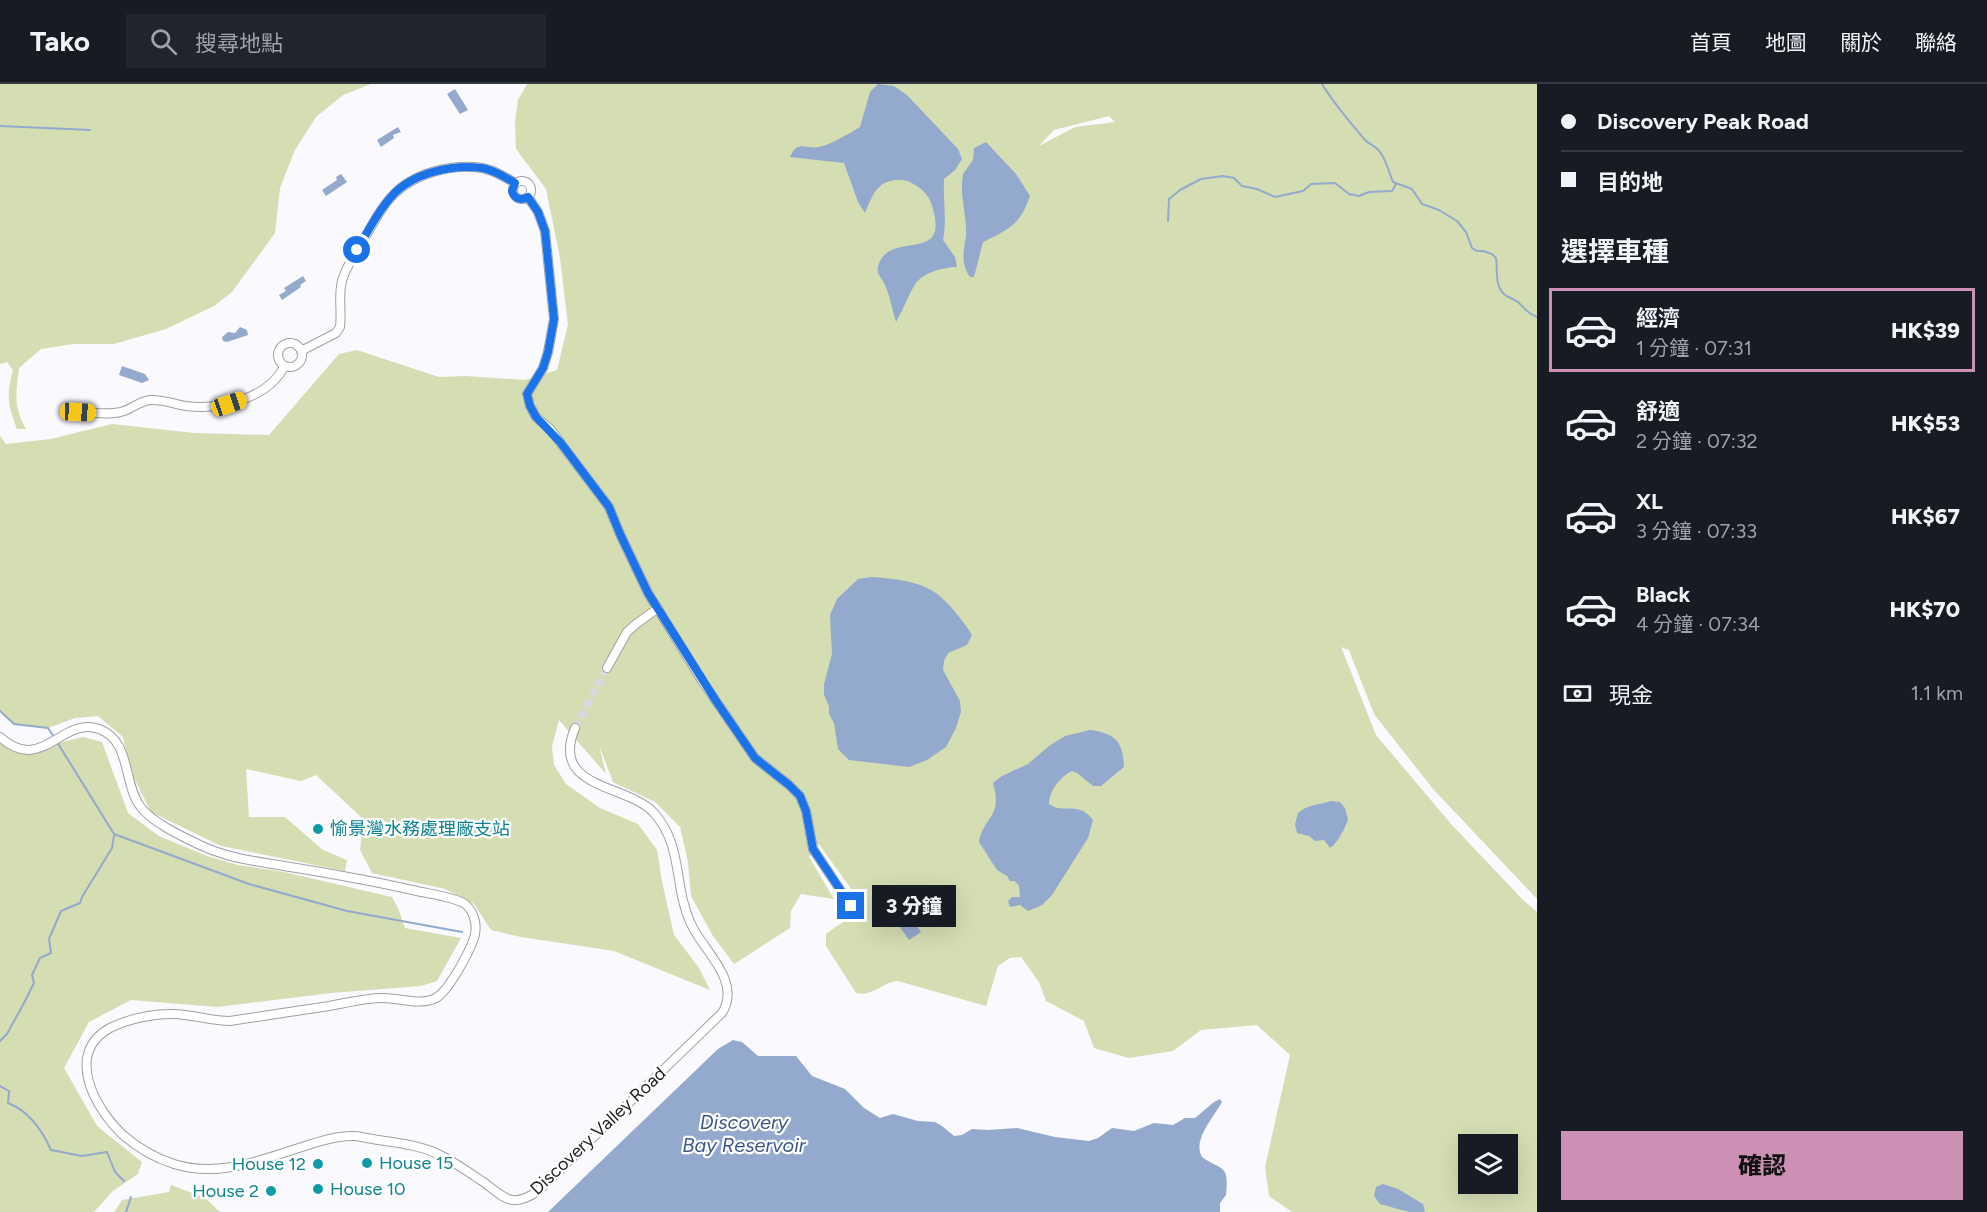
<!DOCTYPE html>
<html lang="zh-TW">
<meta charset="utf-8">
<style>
:root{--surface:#171b24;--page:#20242c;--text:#f1f3f6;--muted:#9ea1a6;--line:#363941;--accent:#cc90b4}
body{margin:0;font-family:Figtree,"Noto Sans TC",sans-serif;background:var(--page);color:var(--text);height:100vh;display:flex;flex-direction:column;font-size:22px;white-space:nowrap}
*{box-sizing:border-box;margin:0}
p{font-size:20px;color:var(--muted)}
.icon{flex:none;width:33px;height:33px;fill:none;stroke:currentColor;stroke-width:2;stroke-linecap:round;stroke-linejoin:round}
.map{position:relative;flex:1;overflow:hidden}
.sheet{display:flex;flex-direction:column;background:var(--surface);width:450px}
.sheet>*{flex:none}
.hud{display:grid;align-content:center;height:132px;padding:0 24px;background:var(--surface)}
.tools{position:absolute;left:1458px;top:1050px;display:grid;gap:12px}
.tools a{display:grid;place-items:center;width:60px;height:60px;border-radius:0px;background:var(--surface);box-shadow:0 6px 24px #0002;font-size:30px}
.end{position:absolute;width:27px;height:27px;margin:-14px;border:8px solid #1a73e8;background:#fff;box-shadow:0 0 0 3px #fff}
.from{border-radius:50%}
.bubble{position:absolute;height:42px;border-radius:0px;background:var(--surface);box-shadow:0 6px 24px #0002;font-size:20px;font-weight:800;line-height:42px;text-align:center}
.car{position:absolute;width:18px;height:36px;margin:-18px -9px;border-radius:8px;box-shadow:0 0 4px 2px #0007;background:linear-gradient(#f5c518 24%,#345 0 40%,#f5c518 0 76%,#345 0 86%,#f5c518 0)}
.hud b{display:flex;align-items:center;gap:21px;height:57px;font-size:22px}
.hud b+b{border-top:2px solid var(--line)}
.hud i{width:15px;height:15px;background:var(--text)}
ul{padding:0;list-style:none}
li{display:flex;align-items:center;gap:18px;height:84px;margin:0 12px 9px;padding:0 12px;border:3px solid transparent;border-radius:0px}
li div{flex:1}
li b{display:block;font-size:22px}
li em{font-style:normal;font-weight:800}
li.selected{border-color:var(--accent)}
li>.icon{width:54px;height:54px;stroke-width:1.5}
h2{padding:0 24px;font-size:27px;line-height:72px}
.pay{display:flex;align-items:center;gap:15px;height:66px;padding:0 24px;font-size:22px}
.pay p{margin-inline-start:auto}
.button{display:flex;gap:12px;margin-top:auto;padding:12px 24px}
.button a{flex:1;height:69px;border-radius:0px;background:var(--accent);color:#111;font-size:24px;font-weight:800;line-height:69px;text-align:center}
header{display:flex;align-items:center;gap:36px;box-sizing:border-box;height:84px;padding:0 30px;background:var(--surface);border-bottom:2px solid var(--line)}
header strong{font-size:28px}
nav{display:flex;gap:33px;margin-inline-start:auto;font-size:21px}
.search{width:420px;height:54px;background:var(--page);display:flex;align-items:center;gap:15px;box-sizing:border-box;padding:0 21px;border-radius:0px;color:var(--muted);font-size:22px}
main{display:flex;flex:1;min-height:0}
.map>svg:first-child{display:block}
.green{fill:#d5ddb3;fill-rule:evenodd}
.water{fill:#93a9cd}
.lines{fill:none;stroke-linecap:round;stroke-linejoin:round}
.stream{stroke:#93a9cd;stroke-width:2}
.minor-tunnel{stroke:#d8d8dd;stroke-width:8;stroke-dasharray:8 4;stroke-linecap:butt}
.minor-casing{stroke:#9fa0a5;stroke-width:10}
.minor{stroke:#fff;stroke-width:8}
.route{stroke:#1a73e8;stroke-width:8}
.culture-dot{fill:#0f9aa8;stroke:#fff;stroke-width:2}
.labels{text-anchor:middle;stroke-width:4.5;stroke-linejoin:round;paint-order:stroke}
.culture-label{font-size:18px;fill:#0d838f;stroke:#fff;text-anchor:start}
.street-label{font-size:18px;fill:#1c1d1f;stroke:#fff}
.water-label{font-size:20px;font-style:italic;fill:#395788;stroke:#fff}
</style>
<header>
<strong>Tako</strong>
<div class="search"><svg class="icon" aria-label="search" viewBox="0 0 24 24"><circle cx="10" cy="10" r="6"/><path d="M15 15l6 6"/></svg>搜尋地點</div>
<nav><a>首頁</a><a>地圖</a><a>關於</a><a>聯絡</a></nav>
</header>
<main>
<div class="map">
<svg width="1537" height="1128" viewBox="0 0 1537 1128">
<rect width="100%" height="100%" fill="#f9f9fe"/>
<path class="green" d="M0,0H371L343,11L316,33L295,66L280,104L275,149L232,208L214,222L166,245L114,260H73L41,265L19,284C16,309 13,322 26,345H17C8,322 6,310 13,286L7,278L0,280Z
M527,0H1537V815L1433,705L1374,630L1349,566L1341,563L1376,651L1451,740L1523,816L1537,828V1128H1292L1269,1112L1265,1083L1290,971L1257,941L1201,946L1173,967L1129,974L1094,964L1084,937L1046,917L1039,898L1021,873L1010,874L998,882L986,922L898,897C882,898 873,913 856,909L826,862V850L864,823L819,760L809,773L834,815L801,810L791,827L790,844L734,880L713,852L691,812L688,778L680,743L655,718L613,698L599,661L606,690L559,636L552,662L554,681L566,700L600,724L638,740L657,766L662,798L674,851L699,884L710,906L614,867L521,853L491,846L474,820L445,805L372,789L360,766L363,735L316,691L301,697L246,685L249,733H285L323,766L347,776L345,787L221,762L151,728L130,686L123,653L98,632L75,634L48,644L14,640L0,627V352L6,360L51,355L112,340L194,349L269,351L339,270L357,266L439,293L465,292L525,296L557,286L568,241L560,174L546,105L516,65L515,37L518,16ZM1109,32L1115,38L1075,43L1039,62L1054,46ZM1468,1060H1508V1100H1468Z
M83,653L102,658L128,729L159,752L207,772L238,781L284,788L392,813L398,824L405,844L461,854L437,897L421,902L331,909L217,923L131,916L89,938L64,984L97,1042L142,1078L138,1090L113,1107L94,1128H0V656L13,668L32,669L50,661Z
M171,1101L205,1114L220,1128H114L122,1116L169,1108Z"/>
<path class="water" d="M878,0L894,2L907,11L958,65L962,75L955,86L944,95C943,115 947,137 943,156L955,173L957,183C943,183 921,189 914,202C907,214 903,226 896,238C892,225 890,211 884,199C881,193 876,189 878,182C889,146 946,179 934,129C931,113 924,105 910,98C905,96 902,96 897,96C876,97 872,113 865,129L858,118L844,79L790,73C798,55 806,66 819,63C830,61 850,49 860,43L870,8Z
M455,5L468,26L460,30L447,10Z
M398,43L401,48L393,51L394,54L381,63L377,56Z
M986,58L1016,90L1030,112C1020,141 1009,145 983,158L974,193H970C960,179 964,166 966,152C967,134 961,116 962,99L963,90L973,76L974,64Z
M341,90L347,98L326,112L322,106L337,96L336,93Z
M303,192L306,197L300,201L301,203L282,216L279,211L286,207L284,204Z
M240,243L247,246L248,251L227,258L223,257L222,253L228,248L235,249Z
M122,282L145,290L149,296L142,299L119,291Z
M872,493C889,494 916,497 931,506C945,513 964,538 972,551L967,561L948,569L944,577L943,586L960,617L961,628L956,644L946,663L927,676L909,683L849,676L838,665L834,639L829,630V622L824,611V600L832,570L830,531L837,515L858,495Z
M1090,646C1115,649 1123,657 1124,683L1101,702H1093L1077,689L1072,687C1060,693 1049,707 1049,720C1060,728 1069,722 1080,726C1085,727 1090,732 1093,736L1088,754L1052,811L1042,821L1028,827L1020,821L1010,823L1008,817L1012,813H1020L1019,802L1015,797H1010L1007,792L997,786L979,758C984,731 1003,734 993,699L1002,692L1028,680L1049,662L1065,652Z
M1331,717L1340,718L1345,724L1348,735C1346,743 1337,760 1330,764L1324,756L1315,757L1309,752L1297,749L1295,740L1298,729C1311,719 1317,722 1331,717Z
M907,828L921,848L909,856L895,836Z
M733,956L742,958L758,972H796L812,992L845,1005L864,1024L880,1034L893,1030L918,1037L935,1038L942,1042L954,1052L962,1051L972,1045L988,1046L1017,1044L1055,1053L1089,1057L1098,1054L1112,1044L1134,1047L1154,1039L1173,1041L1185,1034H1195L1214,1018L1220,1015L1222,1018C1214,1033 1192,1056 1202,1073C1223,1088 1229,1079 1226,1111L1220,1119V1128H548L718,965Z
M1383,1100L1398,1105L1423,1120L1425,1128H1409L1380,1120L1374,1112L1376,1103Z"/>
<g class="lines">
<path class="stream" d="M1322,0C1334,20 1350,38 1365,56C1370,61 1376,62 1380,68C1386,76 1389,88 1393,98L1412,105L1422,120L1439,126L1457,137L1466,148L1472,164L1477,167H1483L1492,170L1496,174C1498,185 1494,202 1505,211C1509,214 1514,215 1518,218C1524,224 1528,230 1537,233
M0,42L90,46
M1168,137L1169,115L1180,106L1201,95L1223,92L1234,94L1242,102L1257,105L1275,113L1303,107L1311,100L1335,99L1349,110L1359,112L1369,108L1392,107L1396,100
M0,627L14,640L48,644L54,653
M57,658L114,750L249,800L347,827L462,848
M0,957L7,950L24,919L34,899L32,891L40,874L51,869L49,855L61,827L80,819L82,813L112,764L114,752
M0,1002L9,1007L8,1019C29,1027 42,1046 51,1066L82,1072L107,1068L115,1088L124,1097
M126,1128L131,1113"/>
<path class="minor-tunnel" d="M575,644L607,584"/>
<g class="minor-casing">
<path id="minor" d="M513 106a9 9 0 1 1 18 0a9 9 0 1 1-18 0Z
M528,113L538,128L545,147L554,235L548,268L543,284L527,310L530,322L536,333L550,345L609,423L620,450L648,509L703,598L755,674L789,701L800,712L806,727L813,765L851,822
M278 271a12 12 0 1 1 24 0a12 12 0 1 1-24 0Z
M301,267L336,249L340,243C342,228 338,212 342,197C346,182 357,166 365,153C374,138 381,123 393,111C414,89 453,79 482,84C494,86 505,93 515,99
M78,328C93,328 110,332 124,327C133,324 140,317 150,316C162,315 174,320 186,322C220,326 267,315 284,283
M607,584L627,548L636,540L658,524
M0,653C42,691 61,632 99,645C131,656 123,699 140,722C151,738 183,753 200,761C227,774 255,777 284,782C328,789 373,797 417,807C430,810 455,813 465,820C476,829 478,846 473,857C467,872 449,906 436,914C421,922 400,914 383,914C365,914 346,919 329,922C296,927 263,932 230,937C215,937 201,933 185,931C161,928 132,933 110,944C64,969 95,1025 123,1051C138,1064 155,1074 174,1080C219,1094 260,1076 302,1063C319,1057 338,1051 355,1052C363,1053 371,1055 378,1056C400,1059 424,1062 444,1073C457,1080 470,1089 482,1097C491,1103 502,1115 513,1116C521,1117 532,1111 538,1107L722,929C742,897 704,868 691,840C673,802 684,763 654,729C629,700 549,706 575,644"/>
</g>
<use href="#minor" class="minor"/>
</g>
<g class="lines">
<path class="route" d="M357,166C368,148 377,128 392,112C412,89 452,80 482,84C494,86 505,93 515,99L512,107C515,115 521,117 528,113L538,128L545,147L554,235L548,268L543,284L527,310L530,322L536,333L560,358L609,423L620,450L648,509L716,617L755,674L789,701L800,712L806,727L813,765L851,822"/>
</g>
<g class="culture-dot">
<circle cx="318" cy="745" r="6"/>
<circle cx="367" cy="1079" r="6"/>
<circle cx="318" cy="1080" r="6"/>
<circle cx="318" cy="1105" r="6"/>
<circle cx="271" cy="1107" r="6"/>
</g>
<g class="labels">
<g class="culture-label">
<text x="330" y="751">愉景灣水務處理廠支站</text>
<text x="379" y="1085">House 15</text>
<text x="306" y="1086" text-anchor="end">House 12</text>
<text x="330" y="1111">House 10</text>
<text x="259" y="1113" text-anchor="end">House 2</text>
</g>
<g class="street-label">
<text transform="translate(598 1047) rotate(-43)" y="6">Discovery Valley Road</text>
</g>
<g class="water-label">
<text x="744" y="1045">Discovery<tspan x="744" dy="23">Bay Reservoir</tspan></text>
</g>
</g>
</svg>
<div class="tools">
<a><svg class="icon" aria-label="layers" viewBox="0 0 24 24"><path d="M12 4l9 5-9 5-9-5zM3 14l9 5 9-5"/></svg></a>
</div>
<i class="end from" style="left:357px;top:166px"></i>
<i class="end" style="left:851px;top:822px"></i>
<div class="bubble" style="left:872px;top:801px;width:84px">3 分鐘</div>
<i class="car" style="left:229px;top:320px;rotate:71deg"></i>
<i class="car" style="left:78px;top:328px;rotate:93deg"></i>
</div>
<section class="sheet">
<div class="hud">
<b><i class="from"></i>Discovery Peak Road</b>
<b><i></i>目的地</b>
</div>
<h2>選擇車種</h2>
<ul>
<li class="selected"><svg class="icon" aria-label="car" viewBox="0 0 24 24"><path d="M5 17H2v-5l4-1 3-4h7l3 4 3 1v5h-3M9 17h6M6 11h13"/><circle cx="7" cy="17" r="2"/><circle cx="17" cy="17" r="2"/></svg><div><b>經濟</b><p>1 分鐘 · 07:31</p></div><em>HK$39</em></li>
<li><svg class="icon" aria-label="car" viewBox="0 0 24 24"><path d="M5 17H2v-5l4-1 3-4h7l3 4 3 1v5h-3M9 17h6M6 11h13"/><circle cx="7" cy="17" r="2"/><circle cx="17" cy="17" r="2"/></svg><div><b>舒適</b><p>2 分鐘 · 07:32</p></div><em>HK$53</em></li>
<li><svg class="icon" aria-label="car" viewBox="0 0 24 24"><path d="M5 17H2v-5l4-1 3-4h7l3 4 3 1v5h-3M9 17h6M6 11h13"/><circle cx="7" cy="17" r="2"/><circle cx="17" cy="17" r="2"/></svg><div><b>XL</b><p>3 分鐘 · 07:33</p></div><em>HK$67</em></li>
<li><svg class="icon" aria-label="car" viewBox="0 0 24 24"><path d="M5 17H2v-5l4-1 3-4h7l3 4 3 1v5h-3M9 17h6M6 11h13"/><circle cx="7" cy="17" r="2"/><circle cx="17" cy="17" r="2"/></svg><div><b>Black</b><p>4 分鐘 · 07:34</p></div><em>HK$70</em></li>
</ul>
<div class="pay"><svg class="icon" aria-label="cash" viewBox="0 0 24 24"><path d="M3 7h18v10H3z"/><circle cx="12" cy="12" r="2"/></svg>現金<p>1.1 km</p></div>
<div class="button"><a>確認</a></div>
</section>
</main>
